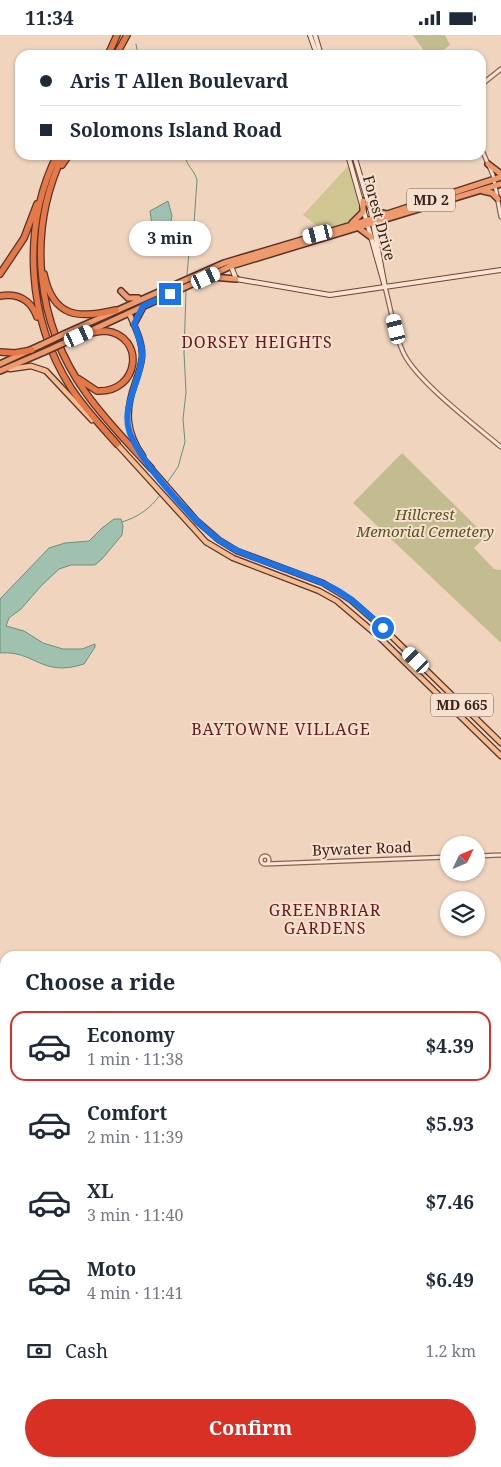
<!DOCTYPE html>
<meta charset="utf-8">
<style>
:root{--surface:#fff;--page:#f6f6f7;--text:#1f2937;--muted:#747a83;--line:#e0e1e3;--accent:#d93025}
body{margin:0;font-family:"Noto Serif",serif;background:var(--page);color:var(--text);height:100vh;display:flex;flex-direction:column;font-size:19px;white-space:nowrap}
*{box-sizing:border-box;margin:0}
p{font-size:16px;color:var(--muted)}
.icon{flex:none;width:28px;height:28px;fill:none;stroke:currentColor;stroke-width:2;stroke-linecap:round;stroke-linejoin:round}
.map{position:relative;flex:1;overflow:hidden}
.side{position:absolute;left:0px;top:916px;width:501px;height:516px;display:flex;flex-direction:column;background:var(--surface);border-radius:15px 15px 0 0;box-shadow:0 1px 4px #0004}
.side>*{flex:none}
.top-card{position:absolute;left:15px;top:15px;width:471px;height:110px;border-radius:15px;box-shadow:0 1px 4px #0004;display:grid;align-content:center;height:110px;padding:0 25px;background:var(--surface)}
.needle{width:32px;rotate:46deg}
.tools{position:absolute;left:440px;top:801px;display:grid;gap:10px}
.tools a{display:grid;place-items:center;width:45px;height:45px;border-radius:50%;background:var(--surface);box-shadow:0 1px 4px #0004;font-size:25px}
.end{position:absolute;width:22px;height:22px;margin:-11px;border:6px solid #1a73e8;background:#fff;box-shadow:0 0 0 2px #fff}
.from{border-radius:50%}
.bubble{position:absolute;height:35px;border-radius:18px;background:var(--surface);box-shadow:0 1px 4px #0004;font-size:16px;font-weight:700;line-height:35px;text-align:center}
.car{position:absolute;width:15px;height:30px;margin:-15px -8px;border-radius:6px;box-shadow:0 0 4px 1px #0007;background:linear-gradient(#fff 24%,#345 0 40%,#fff 0 76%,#345 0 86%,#fff 0)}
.top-card b{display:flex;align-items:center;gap:18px;height:48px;font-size:19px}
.top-card b+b{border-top:1px solid var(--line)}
.top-card i{width:12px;height:12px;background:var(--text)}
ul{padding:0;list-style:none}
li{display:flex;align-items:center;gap:15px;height:70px;margin:0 10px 8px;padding:0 15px;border:2px solid transparent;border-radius:15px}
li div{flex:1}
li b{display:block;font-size:19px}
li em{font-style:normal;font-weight:700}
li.selected{border-color:var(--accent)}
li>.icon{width:45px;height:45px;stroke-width:1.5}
h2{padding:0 25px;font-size:22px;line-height:60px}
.pay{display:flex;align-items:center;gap:12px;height:55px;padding:0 25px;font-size:19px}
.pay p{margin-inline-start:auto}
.primary-button{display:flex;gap:10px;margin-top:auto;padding:10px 25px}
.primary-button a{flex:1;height:58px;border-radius:30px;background:var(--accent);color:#fff;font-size:20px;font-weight:700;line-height:58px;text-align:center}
.status{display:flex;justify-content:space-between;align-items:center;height:35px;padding:0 25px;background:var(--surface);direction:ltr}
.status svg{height:14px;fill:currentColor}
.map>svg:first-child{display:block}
.green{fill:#cfc691}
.cemetery{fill:#c3bc91}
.water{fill:#a1c1b0;stroke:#68907c}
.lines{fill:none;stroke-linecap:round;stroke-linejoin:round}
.stream{stroke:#68907c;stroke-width:1}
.tertiary-casing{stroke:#896456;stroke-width:5.5}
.secondary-casing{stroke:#6b4539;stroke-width:6}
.primary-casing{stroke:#56342a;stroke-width:7}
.trunk-casing{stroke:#56342a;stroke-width:8}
.motorway-casing{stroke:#56342a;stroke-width:8}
.tertiary{stroke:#fbe4d1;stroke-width:3}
.secondary{stroke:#fbe4d1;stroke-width:4}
.primary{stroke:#f7bd92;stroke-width:4.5}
.trunk{stroke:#ee9a6d;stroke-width:5}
.motorway{stroke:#e67848;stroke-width:5.5}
.trunk-bridge-casing{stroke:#56342a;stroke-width:8;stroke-linecap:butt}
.trunk-bridge{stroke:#ee9a6d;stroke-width:5}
.route{stroke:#1a73e8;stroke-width:6}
.labels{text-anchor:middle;stroke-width:4;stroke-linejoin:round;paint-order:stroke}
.shield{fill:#f7e0ce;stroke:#715b51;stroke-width:1}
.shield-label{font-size:14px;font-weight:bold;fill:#38221b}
.street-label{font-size:15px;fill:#38221b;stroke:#f7e0ce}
.park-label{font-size:15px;font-style:italic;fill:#555520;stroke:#f7e0ce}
.neighbourhood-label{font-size:16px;letter-spacing:1px;fill:#67181c;stroke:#f7e0ce}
</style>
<div class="status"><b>11:34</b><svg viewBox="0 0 49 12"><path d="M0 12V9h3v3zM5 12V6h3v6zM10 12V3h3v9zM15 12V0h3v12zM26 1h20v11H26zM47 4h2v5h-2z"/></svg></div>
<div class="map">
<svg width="501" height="1432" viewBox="0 0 501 1432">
<rect width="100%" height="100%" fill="#f0d4be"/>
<path class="green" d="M349,130L361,174C356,189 335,191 321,194L303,180Z"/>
<path class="cemetery" d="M413,0H445L450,10L437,20H427Z
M402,418L486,501L474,513L494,534L501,535V608L353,468Z"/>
<path class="water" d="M168,166L172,181L170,191L166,193L152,190L150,176Z
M114,484H121L123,491L122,500L102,524L95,530H71L59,534L41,551L21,574L9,583L6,591L24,596L43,608L63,614H82L95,609V612L84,629C41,643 35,615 0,618V564L49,513L65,508L89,506L102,493Z
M5,1074V1194L0,1180V1086Z
M5,1219V1276L0,1274V1226Z"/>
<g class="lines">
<path class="stream" d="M136,9L138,20
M185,120C186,131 194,134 197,145L193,203L189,217L187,240
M167,448L178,432L185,407L183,384L186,357L184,318L186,256
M122,487C138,482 150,474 160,460"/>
<g class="tertiary-casing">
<path id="tertiary" d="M481,50L501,34
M481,113L493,140L501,182
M385,252C391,274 394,299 404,319C418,347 476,391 501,412
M476,821L501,820
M261 825a4 4 0 1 1 8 0a4 4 0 1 1-8 0Z
M266,829L449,822
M496,1345L501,1341
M405,1432L410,1428"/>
</g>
<g class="secondary-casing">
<path id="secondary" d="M310,0L317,20
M315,0L321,20
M348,120L385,252
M354,120L371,177L385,252
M231,231L236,244L330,260L501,235"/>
</g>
<g class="primary-casing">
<path id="primary" d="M129,278C135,292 143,307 142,322C141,331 138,340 135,348C125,376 126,397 143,421
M10,334L31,331L46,336L92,385
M116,408L206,507L233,523L319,556L337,566L377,600L501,721
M150,432L197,486L219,505L237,516L323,548L351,565L383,593L501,708
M496,1432L501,1418"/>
</g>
<g class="trunk-casing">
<path id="trunk" d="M488,129L501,139
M483,156L492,158L498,164
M368,169L377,177L387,179
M352,188L363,177V166
M359,193L371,202
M212,242L236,244
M121,256L128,263H138
M134,289L143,272
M64,299L224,228L372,184L501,142
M66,307L231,231L501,149
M0,329L41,310
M0,336L44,317"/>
</g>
<g class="motorway-casing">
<path id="motorway" d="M108,20L117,0
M116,20L127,0
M57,120C21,193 27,284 71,353C84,373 101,391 117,409
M63,120C26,198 36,288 86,358C105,385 129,409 151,433
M62,130L69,120
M0,239L24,203L37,169
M44,239C53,283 79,284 116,275
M0,261C18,258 31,265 37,282
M0,317L15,318L32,315
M79,344L97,356C140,358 146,301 106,296C97,296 87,299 79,301"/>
</g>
<use href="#tertiary" class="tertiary"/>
<use href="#secondary" class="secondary"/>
<use href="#primary" class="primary"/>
<use href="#trunk" class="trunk"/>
<use href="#motorway" class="motorway"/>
<g class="trunk-bridge-casing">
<path id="trunk-bridge" d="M41,310L64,299
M44,317L66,307"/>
</g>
<use href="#trunk-bridge" class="trunk-bridge"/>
</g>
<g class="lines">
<path class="route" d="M170,259L143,271L134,289C138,300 143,311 142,322C140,351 118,374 132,403C145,432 200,495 227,510C260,529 299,535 333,553C352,563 368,579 383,593"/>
</g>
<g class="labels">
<g class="shield">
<rect x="407" y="153.5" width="48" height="23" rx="4"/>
<rect x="431" y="658.5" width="62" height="23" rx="4"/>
</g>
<g class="shield-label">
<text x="431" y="170">MD 2</text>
<text x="462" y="675">MD 665</text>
</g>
<g class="street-label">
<text transform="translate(379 183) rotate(75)" y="5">Forest Drive</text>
<text transform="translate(362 814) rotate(-2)" y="5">Bywater Road</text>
</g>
<g class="park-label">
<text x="425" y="485">Hillcrest<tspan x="425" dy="17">Memorial Cemetery</tspan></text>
</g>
<g class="neighbourhood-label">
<text x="257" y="313">DORSEY HEIGHTS</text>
<text x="281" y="700">BAYTOWNE VILLAGE</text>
<text x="325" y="881">GREENBRIAR<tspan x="325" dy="18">GARDENS</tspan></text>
</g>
</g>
</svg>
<div class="tools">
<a><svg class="needle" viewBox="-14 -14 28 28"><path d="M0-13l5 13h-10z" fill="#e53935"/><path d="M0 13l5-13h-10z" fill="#747a83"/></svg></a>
<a><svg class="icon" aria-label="layers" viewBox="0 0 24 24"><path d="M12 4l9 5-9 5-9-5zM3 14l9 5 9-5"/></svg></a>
</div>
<i class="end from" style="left:383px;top:593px"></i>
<i class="end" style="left:170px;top:259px"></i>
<div class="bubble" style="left:129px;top:186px;width:82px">3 min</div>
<i class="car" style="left:318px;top:199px;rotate:256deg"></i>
<i class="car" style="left:206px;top:243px;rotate:65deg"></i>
<i class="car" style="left:396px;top:294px;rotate:346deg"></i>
<i class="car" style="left:79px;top:301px;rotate:65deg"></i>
<i class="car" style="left:416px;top:625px;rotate:314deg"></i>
<div class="top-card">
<b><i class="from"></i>Aris T Allen Boulevard</b>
<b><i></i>Solomons Island Road</b>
</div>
<section class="side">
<h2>Choose a ride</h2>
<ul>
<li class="selected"><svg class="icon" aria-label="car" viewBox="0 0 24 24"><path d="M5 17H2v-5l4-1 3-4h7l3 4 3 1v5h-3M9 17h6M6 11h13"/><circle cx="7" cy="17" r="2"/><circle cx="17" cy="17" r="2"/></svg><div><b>Economy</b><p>1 min · 11:38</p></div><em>$4.39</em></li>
<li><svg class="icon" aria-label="car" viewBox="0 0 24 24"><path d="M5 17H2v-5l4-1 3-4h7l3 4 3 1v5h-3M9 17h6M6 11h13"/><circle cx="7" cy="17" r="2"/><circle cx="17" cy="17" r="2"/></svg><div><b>Comfort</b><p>2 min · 11:39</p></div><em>$5.93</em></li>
<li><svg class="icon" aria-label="car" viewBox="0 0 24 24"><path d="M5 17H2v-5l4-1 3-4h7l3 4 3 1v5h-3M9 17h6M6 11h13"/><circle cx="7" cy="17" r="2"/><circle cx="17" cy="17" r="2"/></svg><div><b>XL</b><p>3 min · 11:40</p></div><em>$7.46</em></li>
<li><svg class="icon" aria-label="car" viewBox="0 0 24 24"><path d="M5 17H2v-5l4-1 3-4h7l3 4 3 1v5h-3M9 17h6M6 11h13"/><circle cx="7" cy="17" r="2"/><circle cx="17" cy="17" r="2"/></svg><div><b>Moto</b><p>4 min · 11:41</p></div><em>$6.49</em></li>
</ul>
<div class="pay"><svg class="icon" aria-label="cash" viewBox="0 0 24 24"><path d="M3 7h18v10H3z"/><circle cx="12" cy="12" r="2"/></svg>Cash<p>1.2 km</p></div>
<div class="primary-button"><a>Confirm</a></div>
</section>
</div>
